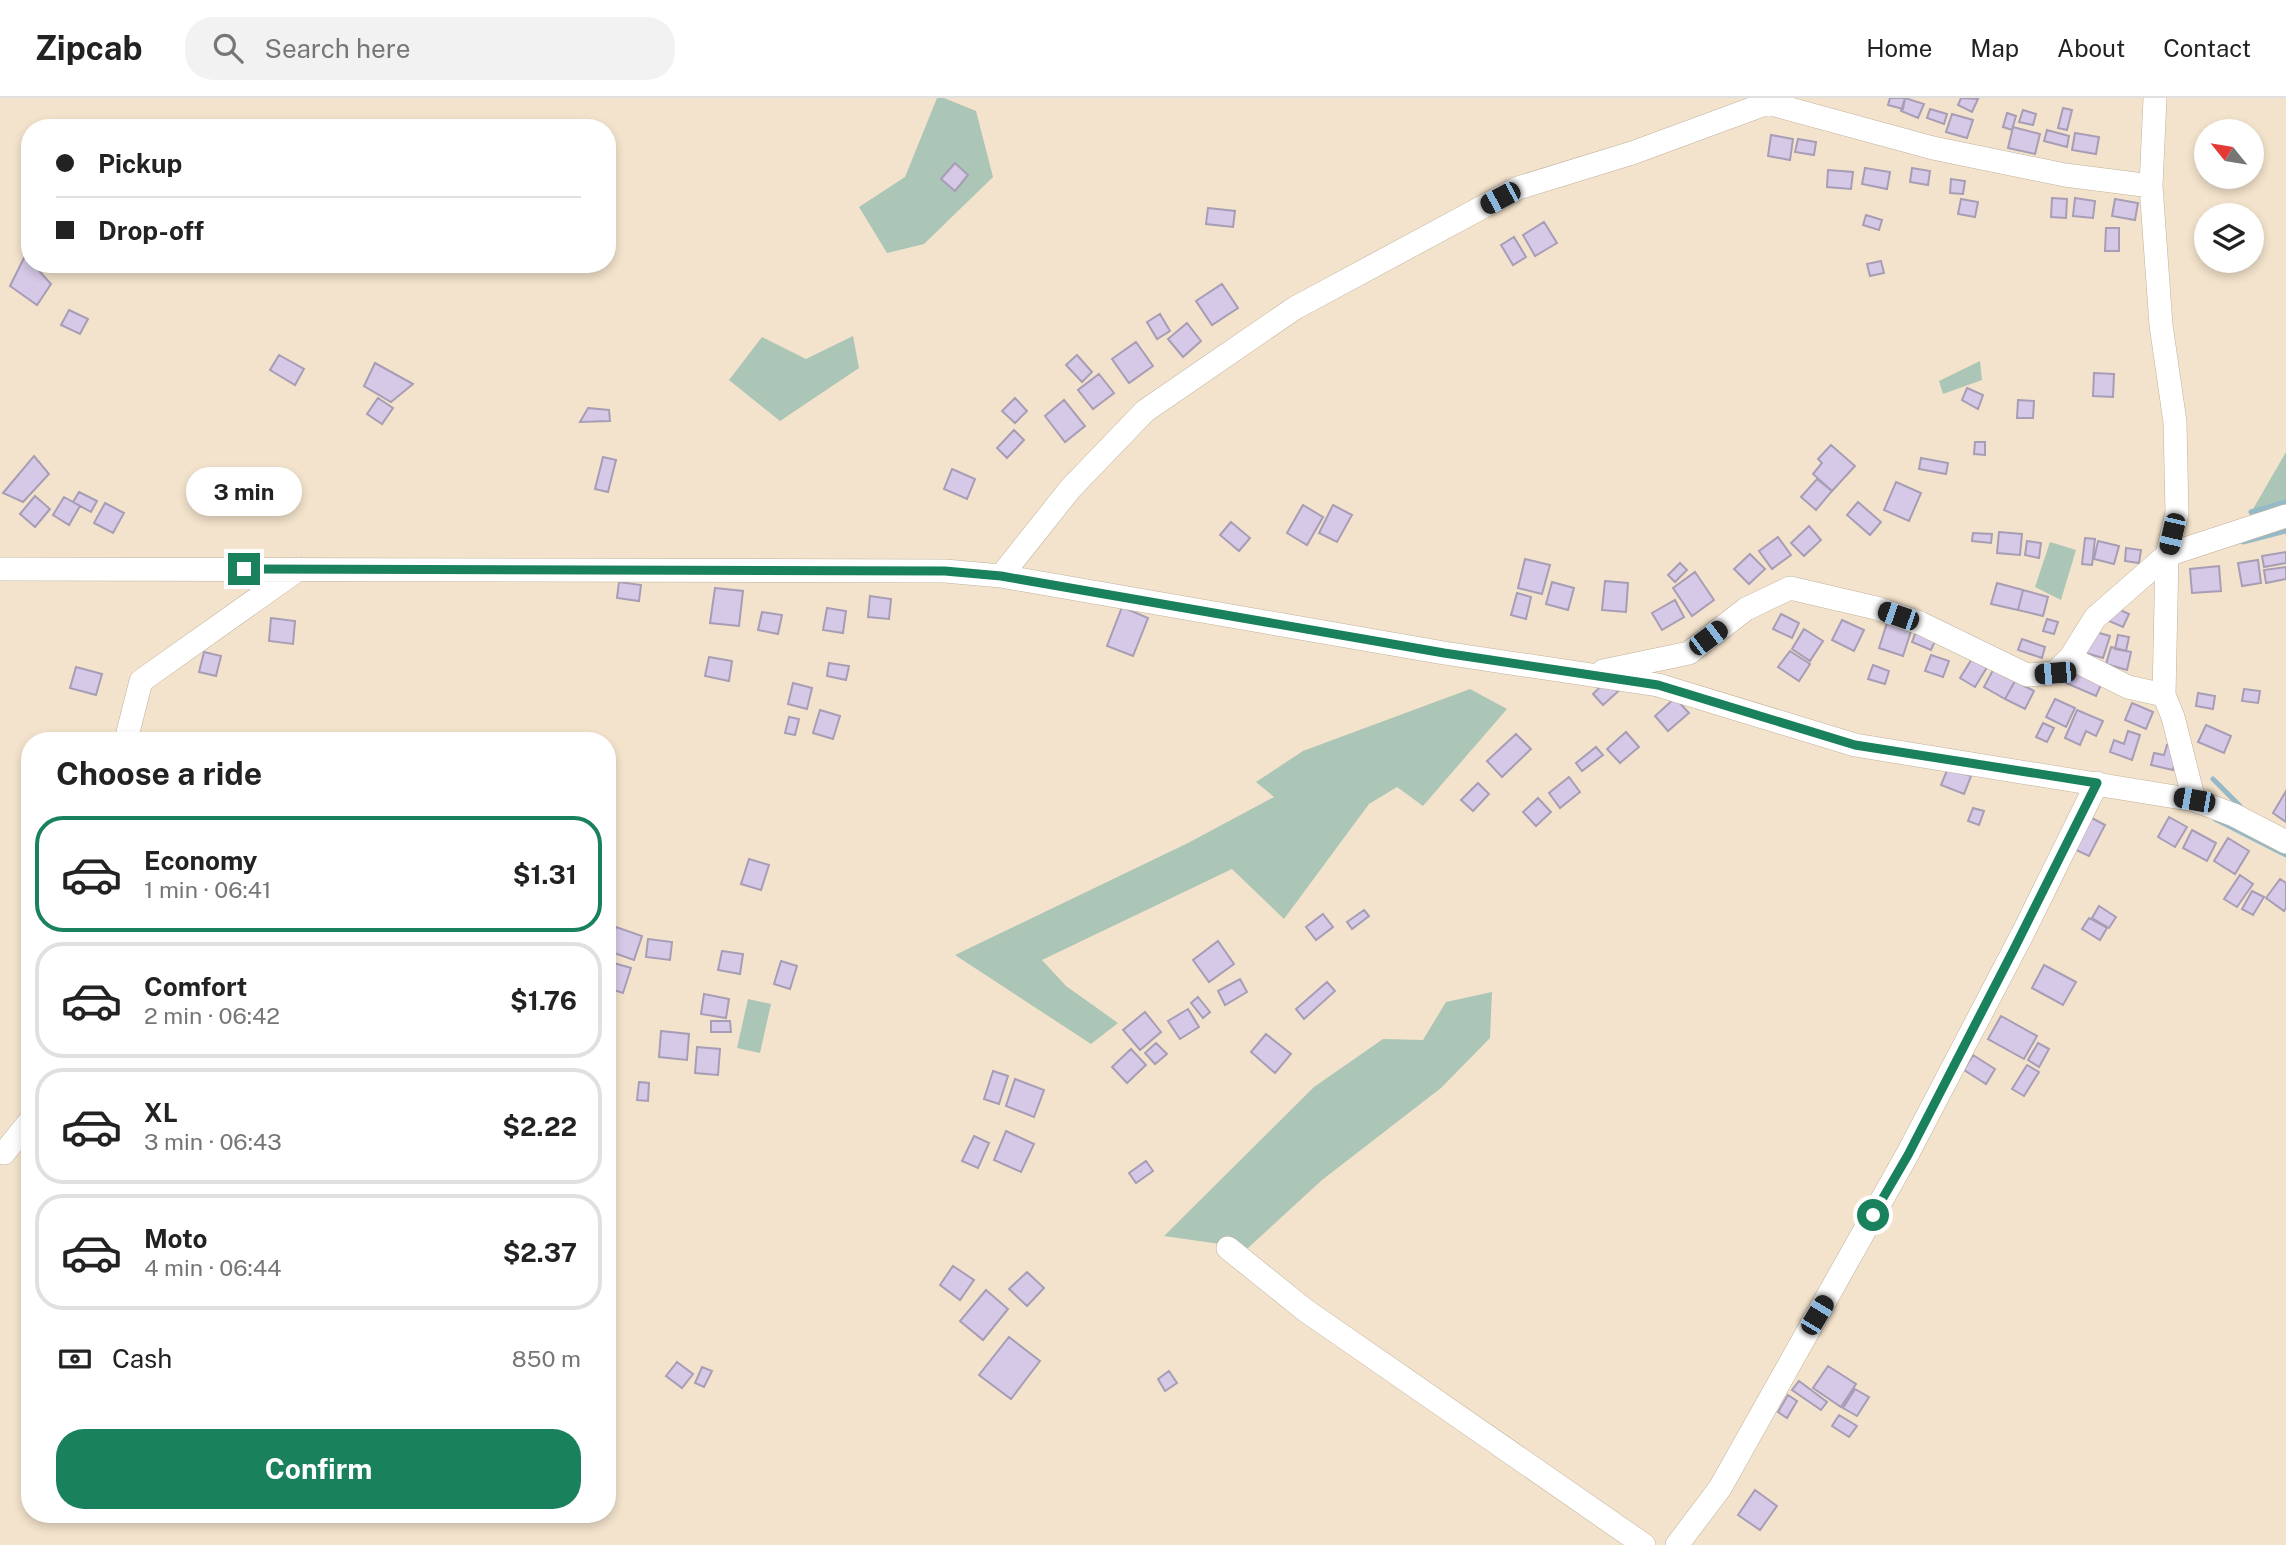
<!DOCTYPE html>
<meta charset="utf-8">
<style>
:root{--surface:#fff;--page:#f2f2f2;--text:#222;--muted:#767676;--line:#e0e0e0;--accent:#19825d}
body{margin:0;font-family:"Public Sans",sans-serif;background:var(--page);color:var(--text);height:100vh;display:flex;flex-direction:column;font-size:26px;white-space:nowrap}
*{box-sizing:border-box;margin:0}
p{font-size:23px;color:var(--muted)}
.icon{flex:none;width:38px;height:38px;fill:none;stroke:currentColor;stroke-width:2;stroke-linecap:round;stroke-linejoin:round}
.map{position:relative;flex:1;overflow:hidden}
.side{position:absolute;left:21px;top:634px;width:595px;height:791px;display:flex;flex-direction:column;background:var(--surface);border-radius:28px;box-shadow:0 4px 10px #0003}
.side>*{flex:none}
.top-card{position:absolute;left:21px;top:21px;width:595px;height:154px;border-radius:28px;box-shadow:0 4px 10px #0003;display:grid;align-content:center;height:154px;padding:0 35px;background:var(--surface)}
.needle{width:46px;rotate:300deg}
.fabs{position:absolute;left:2194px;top:21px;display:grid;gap:14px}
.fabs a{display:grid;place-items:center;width:70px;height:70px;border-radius:50%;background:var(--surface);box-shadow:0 4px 10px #0003;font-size:35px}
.end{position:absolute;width:32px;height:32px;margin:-16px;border:9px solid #19825d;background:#fff;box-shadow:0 0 0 4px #fff}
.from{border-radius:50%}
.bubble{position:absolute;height:49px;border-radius:24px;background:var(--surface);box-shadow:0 4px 10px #0003;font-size:23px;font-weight:700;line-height:49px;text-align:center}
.car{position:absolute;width:21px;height:42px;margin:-21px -10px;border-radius:9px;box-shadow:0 0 5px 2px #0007;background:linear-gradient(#222 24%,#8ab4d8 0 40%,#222 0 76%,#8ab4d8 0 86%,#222 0)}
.top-card b{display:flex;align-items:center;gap:24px;height:66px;font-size:26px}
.top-card b+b{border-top:2px solid var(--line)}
.top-card i{width:18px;height:18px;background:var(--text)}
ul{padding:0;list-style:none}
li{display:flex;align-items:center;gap:21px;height:116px;margin:0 14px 10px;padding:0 21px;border:4px solid var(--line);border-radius:28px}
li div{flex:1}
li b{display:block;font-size:26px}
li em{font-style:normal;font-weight:700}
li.on{border-color:var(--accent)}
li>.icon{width:63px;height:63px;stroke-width:1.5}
h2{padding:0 35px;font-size:32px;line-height:84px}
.pay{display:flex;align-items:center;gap:18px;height:77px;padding:0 35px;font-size:26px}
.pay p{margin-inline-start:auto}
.cta{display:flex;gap:14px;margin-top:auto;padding:14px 35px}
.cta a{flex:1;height:80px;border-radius:28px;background:var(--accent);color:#fff;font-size:28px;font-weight:700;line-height:80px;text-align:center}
header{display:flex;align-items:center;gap:42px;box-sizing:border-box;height:98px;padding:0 35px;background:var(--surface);border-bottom:2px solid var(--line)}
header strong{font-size:33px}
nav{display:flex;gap:38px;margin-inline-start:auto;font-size:24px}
.search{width:490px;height:63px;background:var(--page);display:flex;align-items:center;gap:18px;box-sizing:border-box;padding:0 24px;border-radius:28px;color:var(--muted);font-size:26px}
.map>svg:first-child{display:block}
.green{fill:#abc5b6}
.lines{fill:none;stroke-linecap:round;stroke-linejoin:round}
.stream{stroke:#95b9c7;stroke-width:5}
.building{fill:#d6c9e7;stroke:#a79db5;stroke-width:2}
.minor-casing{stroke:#c0b19a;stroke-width:24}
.minor{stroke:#fff;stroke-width:23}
.route{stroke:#19825d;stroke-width:9}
</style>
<header>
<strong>Zipcab</strong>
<div class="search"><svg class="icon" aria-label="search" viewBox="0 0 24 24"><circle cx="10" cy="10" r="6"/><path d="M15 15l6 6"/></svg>Search here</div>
<nav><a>Home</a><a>Map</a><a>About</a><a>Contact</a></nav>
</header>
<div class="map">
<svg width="2286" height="1447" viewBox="0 0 2286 1447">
<rect width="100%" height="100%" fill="#f3e3cc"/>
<path class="green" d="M937,0H944L976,13L993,79L924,146L887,155L859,109L905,79Z
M853,238L859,270L780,323L729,282L762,239L806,261Z
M1980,263L1982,282L1943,296L1939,283Z
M2286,354V418L2241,432Z
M2050,444L2076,452L2061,502L2035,489Z
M1470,591L1507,611L1423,708L1397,689L1369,706L1284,821L1232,771L1042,862L1066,888L1118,925L1091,946L955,857L1188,745L1274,699L1256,684L1303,653Z
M1492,894L1490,940L1441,990L1322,1082L1248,1150L1164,1138L1314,989L1383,941L1423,942L1446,904Z
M748,901L771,906L760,955L737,950Z"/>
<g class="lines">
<path class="stream" d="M2251,414L2286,404
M2243,444L2286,433
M2213,681L2240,708
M2215,721L2286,757"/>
</g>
<path class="building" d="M1890,0H1905L1903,11L1888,7Z
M1905,0L1924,6L1918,20L1901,13Z
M1961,0L1978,1L1972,14L1958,7Z
M2063,10L2072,12L2067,32L2058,30Z
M1930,11L1947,16L1944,26L1927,20Z
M2023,12L2036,16L2033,27L2019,24Z
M2007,15L2016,18L2012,32L2003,29Z
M1952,16L1973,22L1967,40L1946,34Z
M2013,29L2040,36L2035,56L2008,50Z
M2047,32L2069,38L2067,49L2044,43Z
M2075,35L2099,39L2096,56L2072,52Z
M1771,37L1793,41L1790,62L1768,58Z
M1798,41L1816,44L1814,57L1795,54Z
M955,65L968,77L955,93L941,81Z
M1865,70L1890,74L1887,91L1862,86Z
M1912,70L1930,73L1928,87L1910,84Z
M1828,72L1853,74L1851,91L1827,89Z
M1951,81L1965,83L1963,96L1950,95Z
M2052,100L2067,101L2066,120L2051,119Z
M2075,100L2095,103L2093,120L2073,118Z
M1961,101L1978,104L1975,119L1958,116Z
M2115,101L2138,105L2135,122L2112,118Z
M1208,110L1235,113L1233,129L1206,126Z
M1866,117L1882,122L1879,132L1863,127Z
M1544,124L1557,145L1535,158L1523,137Z
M2106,130H2119V153H2105Z
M1514,139L1526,159L1513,167L1501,147Z
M25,158L30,163V166H33L51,186L37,207L10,188Z
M1881,163L1884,175L1870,178L1867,166Z
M1222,186L1238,210L1212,227L1196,203Z
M69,212L88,221L80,236L61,227Z
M1160,216L1170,233L1157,241L1147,224Z
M1187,225L1201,243L1183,259L1168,241Z
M1136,244L1153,268L1129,285L1112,261Z
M279,257L304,271L295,287L270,272Z
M1077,257L1092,274L1082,284L1066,267Z
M375,265L413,286L391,304L364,288Z
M2094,275L2114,276L2113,299L2093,298Z
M1099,276L1114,295L1093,311L1078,292Z
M1967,290L1983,297L1978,311L1962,302Z
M378,300L393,310L382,326L367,316Z
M1015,300L1027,313L1015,325L1002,313Z
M1064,302L1085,328L1065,344L1045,318Z
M2018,302L2034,303L2033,320H2017Z
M588,310L609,312L610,323L580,324Z
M1014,332L1024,342L1007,360L997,350Z
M1975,344H1985V357L1974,356Z
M1831,347L1855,368L1832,393L1813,376L1822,365L1818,361Z
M34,358L49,376L23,404L3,395Z
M603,359L616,362L608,394L595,391Z
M1921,360L1948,365L1946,376L1919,371Z
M952,371L975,381L967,401L944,391Z
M245,377L272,384L269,396L242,390Z
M1817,381L1832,393L1816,412L1801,399Z
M1896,384L1921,395L1909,423L1884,412Z
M79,394L97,403L91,414L73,404Z
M35,398L50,411L35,429L20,416Z
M64,399L80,408L69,427L53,417Z
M1858,404L1881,424L1870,437L1847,417Z
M105,405L124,415L113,435L94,425Z
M1303,407L1323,419L1307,447L1287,435Z
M1333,407L1352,417L1337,444L1319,435Z
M1231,424L1250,440L1239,453L1220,437Z
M1809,428L1821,442L1804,458L1791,445Z
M1999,434L2022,436L2020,457L1997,455Z
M1973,435L1992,436L1991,445L1972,443Z
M1778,439L1791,457L1772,471L1759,453Z
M2085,440L2095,441L2092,467L2082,466Z
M2027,443L2041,445L2039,460L2025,457Z
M2098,443L2119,448L2114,466L2094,461Z
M2126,450L2141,452L2139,465L2125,463Z
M2286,454V465L2264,469L2262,458Z
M1750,456L1765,471L1749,486L1734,471Z
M1525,461L1550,467L1542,496L1518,490Z
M2258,462L2261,485L2242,488L2238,465Z
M1680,465L1687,472L1675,484L1668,477Z
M2219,468L2221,493L2192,495L2190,471Z
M2286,469V481L2266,485L2264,472Z
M1695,474L1714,502L1692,518L1673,490Z
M1605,483L1628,485L1626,514L1602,512Z
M619,484L641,487L639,503L617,500Z
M1552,484L1574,490L1568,512L1546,506Z
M1997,485L2023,492L2018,512L1991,506Z
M715,490L743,493L739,528L710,525Z
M2023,492L2048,499L2043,518L2018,512Z
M1517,495L1531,499L1526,521L1511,517Z
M870,498L891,501L889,521L868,519Z
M1675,502L1684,519L1662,532L1652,515Z
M1122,509L1148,520L1133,558L1107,548Z
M827,510L846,513L843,535L823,532Z
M2116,510L2129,516L2123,529L2109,523Z
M762,514L782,517L778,536L758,532Z
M1781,516L1799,525L1792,540L1773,531Z
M271,520L295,523L293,546L269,543Z
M2047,521L2058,524L2054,536L2043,533Z
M1842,522L1864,532L1854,553L1832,542Z
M1887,525L1911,533L1903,558L1879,550Z
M1804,531L1823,543L1810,563L1792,551Z
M1917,531L1937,539L1931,552L1912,544Z
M2092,533L2110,538L2103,560L2086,555Z
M2118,537L2129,539L2126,553L2115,551Z
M2022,541L2045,549L2042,560L2018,552Z
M2111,549L2131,554L2127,572L2106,566Z
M1790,553L1810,566L1799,583L1778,569Z
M204,554L221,558L216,578L199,574Z
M1975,556L1989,566L1975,589L1960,580Z
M1931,557L1949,563L1943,579L1925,573Z
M709,559L732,563L729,583L705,578Z
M829,565L849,568L846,582L827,578Z
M1873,567L1889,573L1885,586L1868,581Z
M2074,567L2104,580L2096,598L2066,585Z
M76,569L102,576L96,597L70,590Z
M1993,572L2015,583L2005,601L1984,589Z
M1612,577L1623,589L1603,607L1593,596Z
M2015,583L2034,593L2025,611L2005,601Z
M793,585L812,590L807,611L788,606Z
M2244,591L2260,593L2258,605L2242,603Z
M2198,595L2215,598L2213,611L2196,608Z
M1675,600L1689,615L1668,633L1655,618Z
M2055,601L2075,610L2066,629L2046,619Z
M2132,605L2153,614L2146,631L2125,622Z
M820,612L840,618L833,641L813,635Z
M2077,612L2103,623L2096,638L2086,633L2080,647L2065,640Z
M789,619L799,621L795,637L785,635Z
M2043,625L2054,630L2047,644L2036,639Z
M2206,627L2231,638L2224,655L2198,644Z
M2128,633L2140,637L2132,662L2110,654L2114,642L2124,646Z
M1626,634L1639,649L1620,665L1607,651Z
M1516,636L1531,651L1502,679L1487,663Z
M2167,647L2178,650L2173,672L2151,667L2154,655L2164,657Z
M1596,649L1603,657L1582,673L1576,665Z
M1948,670L1971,678L1964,696L1941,687Z
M1569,679L1580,694L1560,710L1549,695Z
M1478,685L1489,696L1473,713L1461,702Z
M2286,693V724L2273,715Z
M1538,700L1551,714L1536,728L1523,714Z
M1973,710L1984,713L1979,727L1968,723Z
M2090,719L2105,727L2089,758L2074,751Z
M2169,719L2187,729L2175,749L2158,739Z
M2192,732L2216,745L2207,763L2183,750Z
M2228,740L2249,753L2235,776L2214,763Z
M749,761L769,767L761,792L741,786Z
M2240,777L2253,786L2237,809L2224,801Z
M2280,781L2286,785V810L2284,813L2266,800Z
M2252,793L2264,799L2253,817L2242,811Z
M2099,808L2116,819L2109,830L2092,820Z
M1364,812L1369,818L1352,831L1347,824Z
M1323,816L1333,829L1316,842L1306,829Z
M2089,820L2107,830L2100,842L2082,831Z
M616,829L642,838L634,862L608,853Z
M648,841L672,844L670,862L646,859Z
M1218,843L1234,866L1209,884L1193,862Z
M722,853L743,856L740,876L718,872Z
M607,863L631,870L623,895L607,890Z
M781,863L797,868L790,891L774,886Z
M2044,867L2076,884L2063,907L2032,890Z
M1240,881L1247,894L1225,907L1218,893Z
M1327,884L1335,893L1304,921L1296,911Z
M704,896L729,901L726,920L701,916Z
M1198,899L1210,914L1203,920L1191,905Z
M1188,911L1199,929L1180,941L1168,923Z
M1145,914L1161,934L1140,952L1123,932Z
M2001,918L2037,938L2024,961L1988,941Z
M711,923H730L731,934H711Z
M661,933L689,936L687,962L659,959Z
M1266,936L1291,956L1275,975L1251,954Z
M1156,945L1167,956L1155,966L1145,955Z
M2038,945L2049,951L2039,969L2028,962Z
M697,949L720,951L718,977L695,975Z
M1131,951L1146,967L1127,985L1112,969Z
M1973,957L1995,971L1986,986L1964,972Z
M2027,967L2039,974L2024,998L2012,991Z
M993,973L1008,978L999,1006L984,1001Z
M1015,981L1044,992L1034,1019L1006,1008Z
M639,984L649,985L648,1003L637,1002Z
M1006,1033L1034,1046L1021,1074L994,1062Z
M974,1038L989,1045L978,1070L962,1063Z
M1146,1063L1153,1073L1136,1085L1129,1075Z
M953,1168L974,1182L960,1202L940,1187Z
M1027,1174L1044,1190L1027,1208L1009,1191Z
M986,1192L1008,1211L983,1242L960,1223Z
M1009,1239L1040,1263L1011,1301L979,1277Z
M677,1264L693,1276L682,1290L666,1278Z
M1828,1268L1856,1286L1841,1309L1813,1290Z
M702,1269L712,1273L704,1289L695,1285Z
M1169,1273L1177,1285L1165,1293L1158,1281Z
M1799,1283L1827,1304L1821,1312L1792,1292Z
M1855,1291L1869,1299L1857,1318L1843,1310Z
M1788,1297L1797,1303L1787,1320L1778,1314Z
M1839,1317L1857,1328L1849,1339L1832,1328Z
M1755,1392L1777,1408L1760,1432L1738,1417Z"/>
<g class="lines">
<g class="minor-casing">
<path id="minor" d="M2155,0L2151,88L2161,227L2175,324L2177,415L2167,457L2164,597L2173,619L2194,702
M0,471L945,473L1001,478L1444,555L1658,587L1855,647L2194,702L2234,717L2286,744
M1001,478L1070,391L1145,313L1295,210L1518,90L1632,55L1768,5L1933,50L2065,77L2151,88
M1603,573L1689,555L1746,511L1790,490L1876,510L1920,525L2027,577L2055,575L2070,560
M2164,597L2128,589L2070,560L2095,520L2167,457L2286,418
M126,642L141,583L299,471
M4,1055L30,1023
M1228,1150L1305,1212L1644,1447
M1677,1447L1720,1390L1907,1057L2024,833L2097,685"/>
</g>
<use href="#minor" class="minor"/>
</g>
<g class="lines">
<path class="route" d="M244,471L945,473L1001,478L1444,555L1658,587L1855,647L2097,685L2013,853L1908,1057L1873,1117"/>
</g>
</svg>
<div class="fabs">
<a><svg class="needle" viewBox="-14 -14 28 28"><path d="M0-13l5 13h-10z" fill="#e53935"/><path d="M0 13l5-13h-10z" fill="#767676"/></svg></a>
<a><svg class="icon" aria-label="layers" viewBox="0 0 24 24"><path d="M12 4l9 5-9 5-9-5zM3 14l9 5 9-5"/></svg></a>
</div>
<i class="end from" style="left:1873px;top:1117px"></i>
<i class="end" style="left:244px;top:471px"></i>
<div class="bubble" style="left:186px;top:369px;width:116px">3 min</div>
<i class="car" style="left:1500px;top:100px;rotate:242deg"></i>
<i class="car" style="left:2172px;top:436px;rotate:193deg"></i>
<i class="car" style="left:1898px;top:518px;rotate:289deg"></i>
<i class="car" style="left:1708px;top:540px;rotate:53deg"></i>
<i class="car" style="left:2055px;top:575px;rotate:265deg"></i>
<i class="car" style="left:2194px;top:702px;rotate:280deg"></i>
<i class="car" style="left:1817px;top:1217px;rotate:31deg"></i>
<div class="top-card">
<b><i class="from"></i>Pickup</b>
<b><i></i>Drop-off</b>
</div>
<section class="side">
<h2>Choose a ride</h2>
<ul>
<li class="on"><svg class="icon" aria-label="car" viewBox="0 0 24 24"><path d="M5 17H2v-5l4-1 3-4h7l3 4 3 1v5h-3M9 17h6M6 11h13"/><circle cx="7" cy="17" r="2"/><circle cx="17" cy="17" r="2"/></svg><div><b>Economy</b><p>1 min · 06:41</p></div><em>$1.31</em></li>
<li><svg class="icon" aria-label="car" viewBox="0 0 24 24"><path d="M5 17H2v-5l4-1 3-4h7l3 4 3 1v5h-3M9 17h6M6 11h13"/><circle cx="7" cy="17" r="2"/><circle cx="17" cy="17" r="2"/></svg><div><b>Comfort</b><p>2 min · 06:42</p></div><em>$1.76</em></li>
<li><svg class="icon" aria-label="car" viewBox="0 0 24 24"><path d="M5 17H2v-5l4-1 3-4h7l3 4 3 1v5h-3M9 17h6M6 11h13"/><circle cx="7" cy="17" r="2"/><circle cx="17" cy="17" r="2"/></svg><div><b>XL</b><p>3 min · 06:43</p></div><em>$2.22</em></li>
<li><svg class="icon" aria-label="car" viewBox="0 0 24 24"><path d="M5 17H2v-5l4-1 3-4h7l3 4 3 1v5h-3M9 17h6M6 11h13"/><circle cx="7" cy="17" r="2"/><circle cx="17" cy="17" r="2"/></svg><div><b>Moto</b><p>4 min · 06:44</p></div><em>$2.37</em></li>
</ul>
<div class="pay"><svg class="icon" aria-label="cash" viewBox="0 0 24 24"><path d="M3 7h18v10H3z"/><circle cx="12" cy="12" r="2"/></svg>Cash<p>850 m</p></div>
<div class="cta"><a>Confirm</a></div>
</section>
</div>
